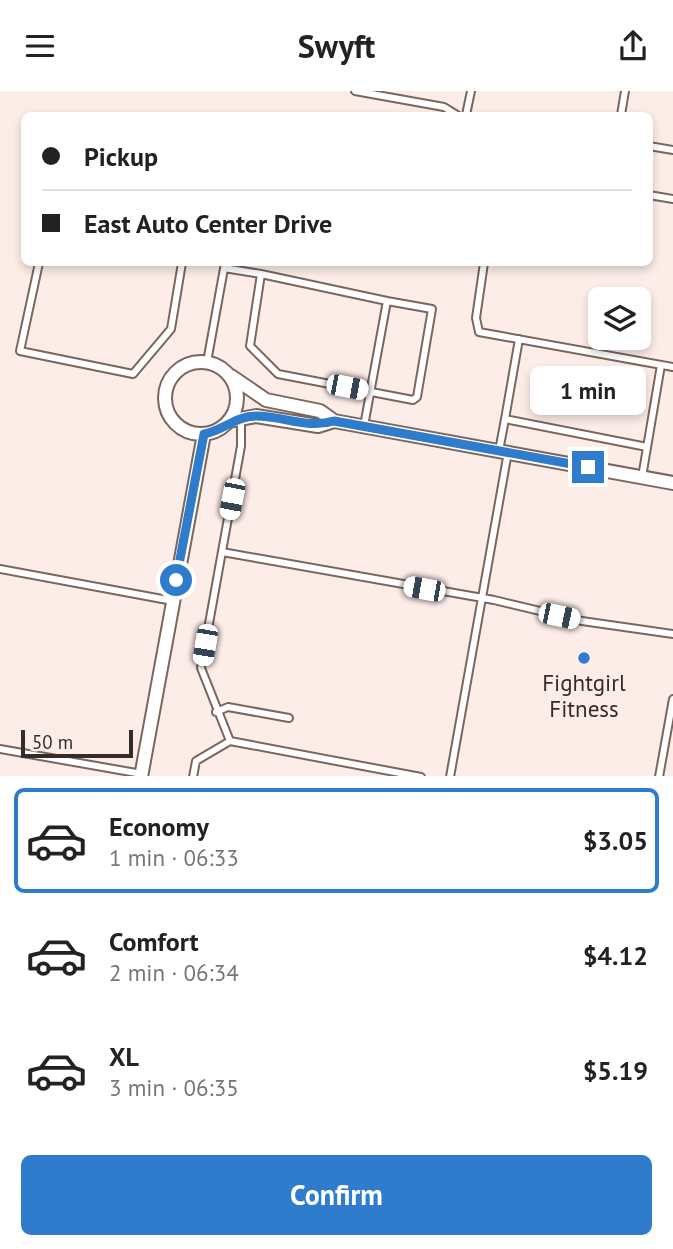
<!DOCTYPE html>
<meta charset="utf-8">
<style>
:root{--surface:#fff;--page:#f2f2f2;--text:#222;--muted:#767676;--line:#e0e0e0;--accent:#2f7ccc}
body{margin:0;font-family:"PT Sans",sans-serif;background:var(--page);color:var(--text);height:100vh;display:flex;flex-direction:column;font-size:26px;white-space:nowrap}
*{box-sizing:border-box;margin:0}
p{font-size:23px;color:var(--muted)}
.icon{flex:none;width:38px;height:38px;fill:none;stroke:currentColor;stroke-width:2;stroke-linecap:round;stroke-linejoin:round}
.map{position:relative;height:685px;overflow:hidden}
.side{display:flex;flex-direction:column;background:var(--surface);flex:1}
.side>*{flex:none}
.banner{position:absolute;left:21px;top:21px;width:632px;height:154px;border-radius:10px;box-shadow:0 4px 10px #0003;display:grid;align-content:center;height:154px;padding:0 21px;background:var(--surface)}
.tools{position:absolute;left:588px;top:196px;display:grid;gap:14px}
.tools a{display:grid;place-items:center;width:63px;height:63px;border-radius:10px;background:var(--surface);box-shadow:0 4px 10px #0003;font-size:35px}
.scale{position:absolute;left:21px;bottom:18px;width:112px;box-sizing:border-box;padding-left:7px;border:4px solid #352b28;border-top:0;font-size:19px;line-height:24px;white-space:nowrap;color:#352b28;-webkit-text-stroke:5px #fdede8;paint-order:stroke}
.end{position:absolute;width:32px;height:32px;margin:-16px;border:9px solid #2f7ccc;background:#fff;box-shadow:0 0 0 4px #fff}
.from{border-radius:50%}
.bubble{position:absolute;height:49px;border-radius:10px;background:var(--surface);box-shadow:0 4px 10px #0003;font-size:23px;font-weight:600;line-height:49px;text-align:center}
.car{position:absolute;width:21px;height:42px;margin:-21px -10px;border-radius:9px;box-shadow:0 0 5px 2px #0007;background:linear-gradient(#fff 24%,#345 0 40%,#fff 0 76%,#345 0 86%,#fff 0)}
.banner b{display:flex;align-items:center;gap:24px;height:66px;font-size:26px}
.banner b+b{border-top:2px solid var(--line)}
.banner i{width:18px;height:18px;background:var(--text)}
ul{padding:12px 0 0;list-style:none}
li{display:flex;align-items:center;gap:21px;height:105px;margin:0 14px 10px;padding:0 7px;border:4px solid transparent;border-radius:10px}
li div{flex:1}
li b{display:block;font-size:26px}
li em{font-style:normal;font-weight:600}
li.on{border-color:var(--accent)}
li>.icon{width:63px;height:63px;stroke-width:1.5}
.action{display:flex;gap:14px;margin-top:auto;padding:14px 21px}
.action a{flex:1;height:80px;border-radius:10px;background:var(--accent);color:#fff;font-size:28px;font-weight:600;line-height:80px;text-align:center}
header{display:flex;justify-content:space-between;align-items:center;height:91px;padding:0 21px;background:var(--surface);font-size:32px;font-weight:600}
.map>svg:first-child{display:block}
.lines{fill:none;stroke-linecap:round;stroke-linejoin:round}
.lane-casing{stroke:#7b655e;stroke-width:10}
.street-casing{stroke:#7b655e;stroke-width:16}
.lane{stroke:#fff;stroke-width:6}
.street{stroke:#fff;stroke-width:12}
.route{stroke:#2f7ccc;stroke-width:9}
.poi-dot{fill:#2f7ccc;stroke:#fdede8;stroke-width:2.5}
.labels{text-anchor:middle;stroke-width:7;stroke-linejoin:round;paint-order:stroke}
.poi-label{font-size:23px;fill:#352b28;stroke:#fdede8}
</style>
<header><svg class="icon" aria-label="menu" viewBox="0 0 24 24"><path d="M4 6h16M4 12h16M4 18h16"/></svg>Swyft<svg class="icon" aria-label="share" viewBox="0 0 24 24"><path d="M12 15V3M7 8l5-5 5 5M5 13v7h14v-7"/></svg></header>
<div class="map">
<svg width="673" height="686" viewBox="0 0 673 686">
<rect width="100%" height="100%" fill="#fdede8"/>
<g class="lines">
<g class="lane-casing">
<path id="lane" d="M355,0L444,16L457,24
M466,24L471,0
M621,24L625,0
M649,55L673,59
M649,104L673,108
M39,172L20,260L133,283L171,238L182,172
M484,172L476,227L479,241L673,276
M224,177L261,183
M519,248L505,328L647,356
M207,271L225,172
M241,328V355L201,577L230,650L421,686
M364,335L387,210L432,218L417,306L413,309L278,283L250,255L261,183L387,210
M499,360L505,328
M642,386L661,274
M222,461L494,509L582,530L673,543
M0,478L173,510
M216,621L228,616L289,627
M0,658L142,683
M193,686L196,670L230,650
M450,686L508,361
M659,686L673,608"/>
</g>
<g class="street-casing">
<path id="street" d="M165 307a36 36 0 1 1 72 0a36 36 0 1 1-72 0Z
M231,285L266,309L320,320L334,330L673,392
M229,330L256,325L318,335L334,330
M141,686L204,343"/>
</g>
<use href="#lane" class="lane"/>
<use href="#street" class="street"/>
</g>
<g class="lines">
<path class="route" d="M176,489L204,343C223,340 235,325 256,325C283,325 307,338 334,330L588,376"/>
</g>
<circle class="poi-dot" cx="584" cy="567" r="7"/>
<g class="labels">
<g class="poi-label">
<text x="584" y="600">Fightgirl<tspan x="584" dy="26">Fitness</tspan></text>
</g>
</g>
</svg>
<div class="tools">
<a><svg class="icon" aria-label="layers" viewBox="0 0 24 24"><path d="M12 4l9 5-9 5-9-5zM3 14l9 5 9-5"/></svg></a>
</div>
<div class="scale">50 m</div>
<i class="end from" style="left:176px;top:489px"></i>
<i class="end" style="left:588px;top:376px"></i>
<div class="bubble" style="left:530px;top:275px;width:116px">1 min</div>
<i class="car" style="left:347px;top:296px;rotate:101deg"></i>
<i class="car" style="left:232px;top:408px;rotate:191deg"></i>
<i class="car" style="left:424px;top:498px;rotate:280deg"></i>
<i class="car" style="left:559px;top:525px;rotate:102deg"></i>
<i class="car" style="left:205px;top:554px;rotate:190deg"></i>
<div class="banner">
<b><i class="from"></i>Pickup</b>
<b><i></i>East Auto Center Drive</b>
</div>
</div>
<section class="side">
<ul>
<li class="on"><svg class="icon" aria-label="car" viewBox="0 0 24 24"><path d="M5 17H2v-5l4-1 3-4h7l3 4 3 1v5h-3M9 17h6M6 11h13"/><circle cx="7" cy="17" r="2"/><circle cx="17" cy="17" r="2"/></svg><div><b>Economy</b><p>1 min · 06:33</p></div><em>$3.05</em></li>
<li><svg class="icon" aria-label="car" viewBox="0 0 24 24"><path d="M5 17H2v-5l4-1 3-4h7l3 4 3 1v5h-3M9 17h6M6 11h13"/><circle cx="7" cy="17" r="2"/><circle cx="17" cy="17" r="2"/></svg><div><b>Comfort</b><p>2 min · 06:34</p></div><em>$4.12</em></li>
<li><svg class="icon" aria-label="car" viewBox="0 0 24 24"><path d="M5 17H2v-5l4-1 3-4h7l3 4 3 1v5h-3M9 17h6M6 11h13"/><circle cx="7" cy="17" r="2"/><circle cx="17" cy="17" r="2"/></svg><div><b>XL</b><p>3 min · 06:35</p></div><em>$5.19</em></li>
</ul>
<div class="action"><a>Confirm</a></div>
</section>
